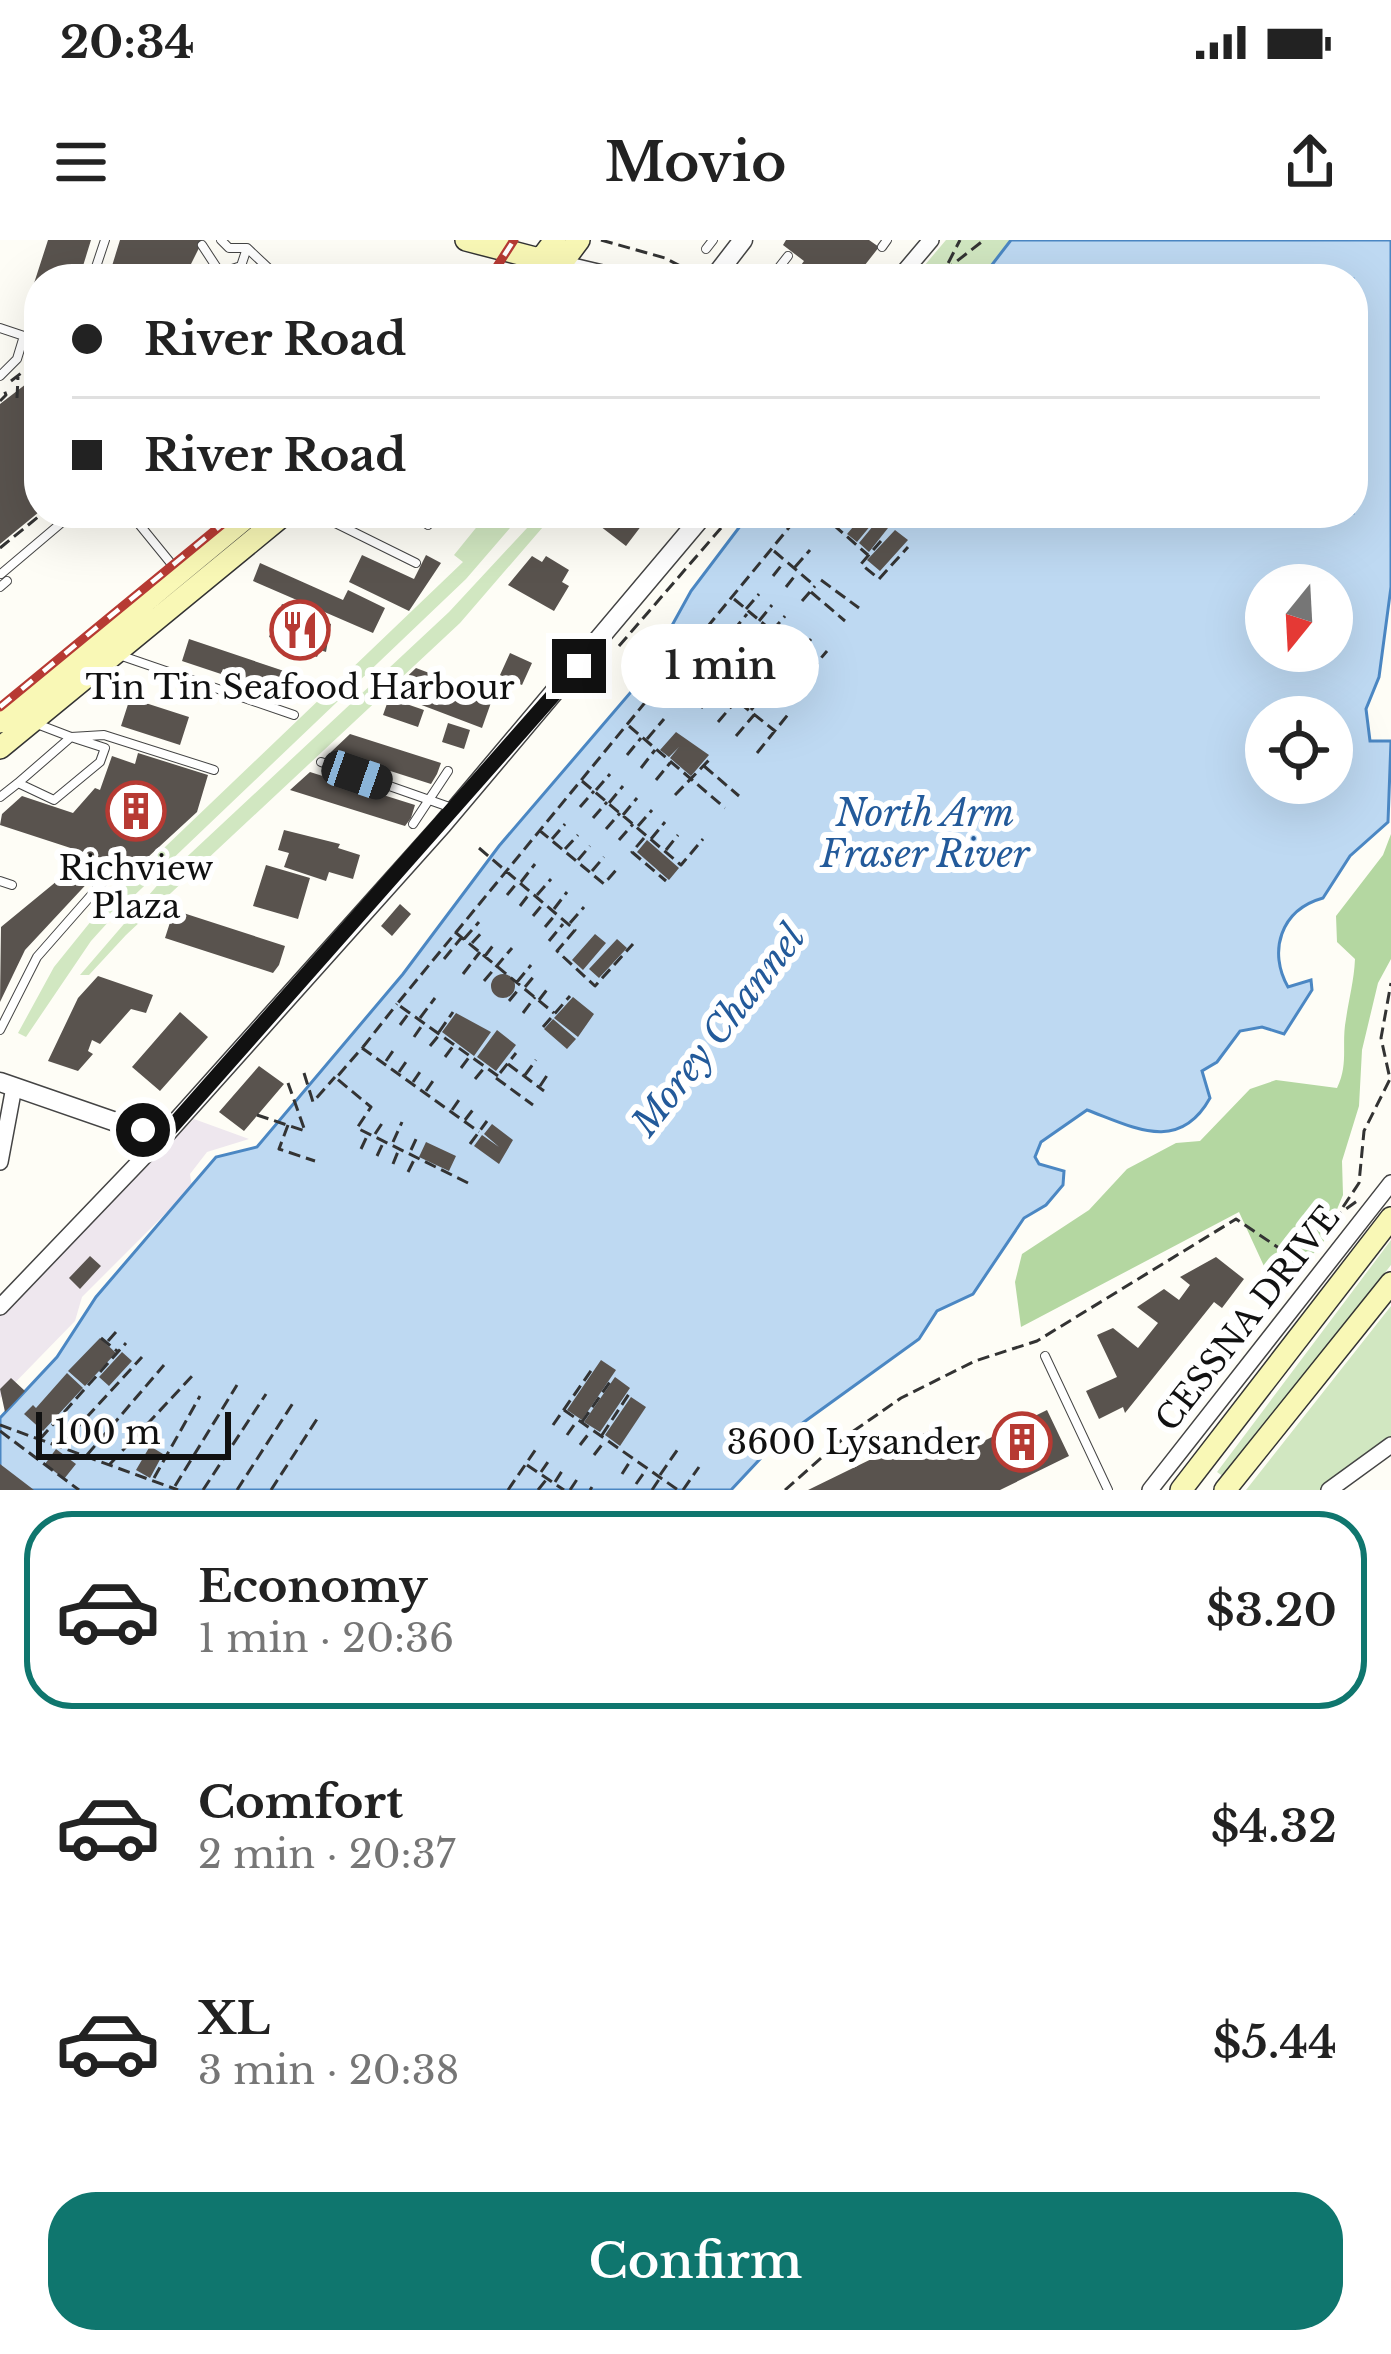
<!DOCTYPE html>
<meta charset="utf-8">
<style>
:root{--surface:#fff;--page:#f2f2f2;--text:#222;--muted:#767676;--line:#e0e0e0;--accent:#0f766e}
body{margin:0;font-family:"Libre Baskerville",serif;background:var(--page);color:var(--text);height:100vh;display:flex;flex-direction:column;font-size:45px;white-space:nowrap}
*{box-sizing:border-box;margin:0}
p{font-size:39px;color:var(--muted)}
.icon{flex:none;width:66px;height:66px;fill:none;stroke:currentColor;stroke-width:2;stroke-linecap:round;stroke-linejoin:round}
.map{position:relative;height:1250px;overflow:hidden}
.sheet{display:flex;flex-direction:column;background:var(--surface);flex:1}
.sheet>*{flex:none}
.hud{position:absolute;left:24px;top:24px;width:1344px;height:264px;border-radius:48px;box-shadow:0 12px 48px #0002;display:grid;align-content:center;height:264px;padding:0 48px;background:var(--surface)}
.needle{width:78px;rotate:198deg}
.controls{position:absolute;left:1245px;top:324px;display:grid;gap:24px}
.controls a{display:grid;place-items:center;width:108px;height:108px;border-radius:50%;background:var(--surface);box-shadow:0 12px 48px #0002;font-size:60px}
.scale{position:absolute;left:36px;bottom:30px;width:195px;box-sizing:border-box;padding-left:12px;border:6px solid #111;border-top:0;font-size:33px;line-height:42px;white-space:nowrap;color:#111;-webkit-text-stroke:9px #fff;paint-order:stroke}
.end{position:absolute;width:54px;height:54px;margin:-27px;border:15px solid #111;background:#fff;box-shadow:0 0 0 6px #fff}
.from{border-radius:50%}
.bubble{position:absolute;height:84px;border-radius:42px;background:var(--surface);box-shadow:0 12px 48px #0002;font-size:39px;font-weight:600;line-height:84px;text-align:center}
.car{position:absolute;width:36px;height:72px;margin:-36px -18px;border-radius:15px;box-shadow:0 0 9px 3px #0007;background:linear-gradient(#222 24%,#8ab4d8 0 40%,#222 0 76%,#8ab4d8 0 86%,#222 0)}
.hud b{display:flex;align-items:center;gap:42px;height:114px;font-size:45px}
.hud b+b{border-top:3px solid var(--line)}
.hud i{width:30px;height:30px;background:var(--text)}
ul{padding:21px 0 0;list-style:none}
li{display:flex;align-items:center;gap:36px;height:198px;margin:0 24px 18px;padding:0 24px;border:6px solid transparent;border-radius:48px}
li div{flex:1}
li b{display:block;font-size:45px}
li em{font-style:normal;font-weight:600}
li.on{border-color:var(--accent)}
li>.icon{width:108px;height:108px;stroke-width:1.5}
.cta{display:flex;gap:24px;margin-top:auto;padding:24px 48px}
.cta a{flex:1;height:138px;border-radius:48px;background:var(--accent);color:#fff;font-size:48px;font-weight:600;line-height:138px;text-align:center}
.status{display:flex;justify-content:space-between;align-items:center;height:84px;padding:0 60px;background:var(--surface);direction:ltr}
.status svg{height:33px;fill:currentColor}
header{display:flex;justify-content:space-between;align-items:center;height:156px;padding:0 48px;background:var(--surface);font-size:54px;font-weight:600}
.map>svg:first-child{display:block}
.industrial{fill:#eee7ee}
.green{fill:#d1e7c1}
.forest{fill:#b4d7a1}
.water{fill:#bed9f2;stroke:#4b87c3;stroke-width:3;fill-rule:evenodd}
.building{fill:#59534e}
.lines{fill:none;stroke-linecap:round;stroke-linejoin:round}
.service-casing{stroke:#444;stroke-width:10}
.minor-casing{stroke:#444;stroke-width:18}
.tertiary-casing{stroke:#444;stroke-width:21}
.secondary-casing{stroke:#333;stroke-width:24}
.path{stroke:#333;stroke-width:3;stroke-dasharray:12 6;stroke-linecap:butt}
.service{stroke:#fff;stroke-width:8}
.minor{stroke:#fff;stroke-width:15}
.tertiary{stroke:#fff;stroke-width:18}
.secondary{stroke:#f9f8b6;stroke-width:21}
.rail-casing{stroke:#b73a33;stroke-width:9}
.rail{stroke:#fff;stroke-width:4.5;stroke-dasharray:14;stroke-linecap:butt}
.route{stroke:#111;stroke-width:15}
.labels{text-anchor:middle;stroke-width:12;stroke-linejoin:round;paint-order:stroke}
.poi-label{font-size:33px;fill:#111;stroke:#fff}
.street-label{font-size:33px;fill:#111;stroke:#fff}
.water-label{font-size:36px;font-style:italic;fill:#235a9a;stroke:#fff}
</style>
<div class="status"><b>20:34</b><svg viewBox="0 0 49 12"><path d="M0 12V9h3v3zM5 12V6h3v6zM10 12V3h3v9zM15 12V0h3v12zM26 1h20v11H26zM47 4h2v5h-2z"/></svg></div>
<header><svg class="icon" aria-label="menu" viewBox="0 0 24 24"><path d="M4 6h16M4 12h16M4 18h16"/></svg>Movio<svg class="icon" aria-label="share" viewBox="0 0 24 24"><path d="M12 15V3M7 8l5-5 5 5M5 13v7h14v-7"/></svg></header>
<div class="map">
<svg width="1391" height="1250" viewBox="0 0 1391 1250">
<rect width="100%" height="100%" fill="#fefdf6"/>
<path class="industrial" d="M194,879L249,899L207,912L190,934L192,947L82,1057L75,1081L0,1158V1074Z"/>
<path class="green" d="M946,0H1011L981,39H913Z
M488,273H523L466,339L120,669L91,701L26,797L18,793L54,727L125,639L91,626L95,622L141,630L463,322L454,315Z
M541,273H555L460,383L126,695L89,735H80L161,641L449,372Z
M1391,1000V1025L1224,1237L1217,1232Z
M1391,1066V1199L1321,1250H1246Z"/>
<path class="forest" d="M1391,594V719L1378,743L1362,810L1359,866L1342,921L1343,955L1322,1005L1275,1050L1239,972L1021,1087L1015,1042L1022,1014L1089,970L1127,929L1176,903L1200,901L1250,849L1276,840L1337,848C1349,823 1341,805 1346,779C1349,758 1354,741 1355,719L1337,702L1336,676L1383,615Z"/>
<path class="water" d="M1011,0H1391V347L1379,437L1366,469L1370,501H1391L1388,582L1350,616L1323,658C1280,670 1268,712 1288,747L1311,740L1312,750L1284,794L1262,787L1240,791L1217,822L1202,831L1210,858C1179,914 1133,887 1087,870L1041,902L1035,917L1039,924L1064,931L1063,945L1046,965L1024,978L973,1054L937,1071L919,1099L775,1203L731,1250H0V1178L57,1117L96,1057L216,917L257,907L403,734L499,606L643,438L691,351L750,273H1353V39H981ZM1266,345H1332V411H1266ZM1266,477H1332V543H1266Z"/>
<path class="building" d="M48,0H91L79,39H39V69L27,65Z
M120,0H203L188,30L199,39H108Z
M786,0H869L879,7L854,39H791L804,21L783,5Z
M39,134V272L0,304V164Z
M583,273H634L645,281L626,306Z
M865,273L876,279L857,302L847,294Z
M878,280L888,288L869,312L859,303Z
M895,290L908,300L880,331L867,320Z
M362,315L414,339L426,315L441,323L409,371L349,342Z
M532,316L542,322L546,316L569,330L562,342L569,346L554,371L508,345Z
M260,323L343,360L348,350L385,368L373,393L253,341Z
M282,364L331,384L326,412L320,410L317,417L269,397Z
M189,399L290,433L283,453L223,429L221,434L182,421Z
M510,413L532,423L522,445L500,435Z
M416,428L493,457L482,488L390,453Z
M130,458L189,477L180,505L121,486Z
M389,458L424,470L418,487L383,475Z
M448,483L470,490L464,509L442,502Z
M676,492L709,515L691,536L670,518L679,507L669,517L660,510Z
M350,494L441,523L437,534L431,544L331,512Z
M138,513L208,535L197,572L135,629L0,585L2,574L22,556L73,573L95,548L100,550L112,516L135,524Z
M310,532L415,565L411,578L405,586L290,550Z
M284,590L340,604L338,608L360,615L353,639L329,632L326,641L284,627L289,613L278,610Z
M647,600L679,628L669,640L637,612Z
M266,625L310,638L298,679L253,666Z
M74,627L94,636L25,710L0,762L1,687Z
M400,664L411,674L392,696L381,686Z
M174,670L285,706L279,725L273,733L165,698Z
M595,694L606,703L583,730L572,720Z
M617,699L627,708L599,738L589,729Z
M491 746a12 12 0 1 1 24 0a12 12 0 1 1-24 0Z
M98,736L153,755L146,773L131,769L100,804L92,800L88,811L93,814L78,831L48,821L78,758Z
M573,757L594,774L578,797L554,778Z
M180,772L208,797L160,851L132,827Z
M456,773L491,792L474,816L442,792Z
M553,779L576,799L567,809L544,789Z
M497,790L516,805L496,831L477,817Z
M259,826L284,844L244,891L219,872Z
M492,884L513,900L499,924L474,906L482,895L499,907L484,894Z
M426,902L456,916L449,931L419,917Z
M90,1016L101,1026L80,1049L69,1038Z
M1216,1017L1244,1039L1222,1068L1214,1062L1125,1173L1123,1167L1099,1179L1086,1151L1117,1137L1097,1095L1113,1088L1138,1108L1158,1083L1137,1067L1164,1049L1179,1060L1190,1045L1180,1037Z
M100,1098L116,1113L85,1146L68,1131Z
M122,1112L132,1121L109,1146L99,1137Z
M601,1120L616,1130L582,1180L567,1170Z
M67,1133L83,1148L43,1191L24,1174L33,1165L36,1168Z
M615,1137L630,1148L600,1192L584,1182Z
M11,1138L25,1151L5,1172L0,1149Z
M631,1157L646,1167L620,1206L605,1195Z
M1047,1170L1069,1216L1000,1250H808L935,1188L949,1218Z
M150,1206L163,1214L150,1238L136,1230Z
M56,1209L76,1224L64,1239L45,1224Z
M0,1224L34,1250H0Z"/>
<g class="lines">
<g class="service-casing">
<path id="service" d="M221,0L229,8H247L280,39
M202,5L217,28L226,31L241,26L247,8
M882,7L887,0
M706,9L713,0
M92,39L105,0
M770,39L788,16
M0,88L39,101
M0,136L17,119L24,96
M130,273L178,332
M315,273L416,323
M411,273L428,285L435,273
M1,334L73,273
M0,347L7,341
M122,416L294,475
M37,484L71,497L104,495L214,530
M71,497L105,508L100,522L54,560L18,543Z
M321,522L455,569
M0,557L18,543
M413,584L448,531
M0,641L12,645
M0,790L37,717L109,635
M1045,1116L1108,1250"/>
</g>
<g class="minor-casing">
<path id="minor" d="M898,39L931,0
M0,922L14,847
M0,1067L162,898
M1150,1250L1391,943
M1329,1250L1391,1205"/>
</g>
<g class="tertiary-casing">
<path id="tertiary" d="M562,25L621,39
M713,39L743,0
M0,842L162,898L442,585L705,273"/>
</g>
<g class="secondary-casing">
<path id="secondary" d="M466,0L562,25
M526,39L555,0
M550,39L579,0
M0,482L252,273
M0,508L286,273
M1181,1250L1391,978
M1225,1250L1391,1043"/>
</g>
<path class="path" d="M601,0L665,18L699,36
M943,32L984,0
M940,39L960,0
M11,141L33,124L39,126
M17,158L18,137
M0,161L6,155L3,147
M820,273L868,315
M881,301L861,324L879,339L908,307
M0,308L43,273
M774,311L815,346
M795,327L810,310
M773,336L784,322
M821,340L859,368
M786,347L797,333
M811,352L845,381
M734,359L814,426
M802,361L815,346
M746,369L759,354
M759,381L772,365
M733,391L747,374
M772,391L785,376
M787,399L798,387
M749,405L764,387
M619,406L734,273
M639,414L667,436
M683,418L775,491
M766,419L780,402
M783,433L811,399
M718,443L732,425
M798,445L827,411
M683,453L715,412
M735,456L749,439
M701,468L718,446
M751,470L765,453
M718,482L736,461
M629,486L725,568
M736,496L754,475
M647,499L664,479
M757,513L790,472
M627,515L641,498
M704,526L739,556
M641,528L655,510
M656,540L670,523
M582,541L681,625L703,599
M596,550L610,534
M675,555L710,519
M609,563L623,546
M580,567L594,551
M623,575L637,558
M593,578L607,562
M638,586L652,570
M606,589L620,573
M539,590L604,644L617,629
M644,598L632,612L666,641
M552,599L565,584
M651,599L665,582
M619,600L633,584
M479,608L575,690L557,711L595,746L633,704
M565,609L578,595
M666,610L678,595
M578,620L590,606
M592,631L604,617
M521,642L535,624
M507,655L517,643
M537,655L551,639
M520,666L530,653
M554,669L567,652
M533,676L543,664
M570,683L584,667
M545,687L556,674
M455,692L554,773
M464,699L479,682
M549,701L563,684
M472,703L483,691
M485,716L495,703
M444,719L462,697
M463,734L480,712
M484,741L512,708
M517,742L531,725
M525,747L535,735
M539,760L549,747
M509,761L519,749
M523,773L535,757
M420,778L435,758
M400,785L409,773
M543,787L570,756
M439,792L453,772
M414,797L423,784
M430,806L440,794
M363,807L397,764
M445,817L454,805
M386,821L395,808
M508,824L544,851
M461,828L470,816
M399,832L408,819
M304,833L313,862L335,837
M500,833L516,813
M525,835L536,820
M498,836L397,764L801,273
M496,838L533,865
M475,839L485,827
M413,842L422,829
M540,846L550,831
M426,851L435,838
M452,870L461,857
M257,875L305,891L288,843
M465,880L475,867
M288,885L279,909L315,921
M375,894L385,879
M393,902L402,882
M470,904L487,881
M361,909L368,894
M411,910L417,897
M377,916L384,901
M393,924L399,909
M408,932L414,920
M468,943L357,888L371,867L336,838L362,808L479,892
M1333,982L1359,943L1364,891L1390,839L1381,798L1391,743
M1288,1011L1357,961
M101,1098L117,1111
M108,1101L116,1092
M564,1170L678,1250
M582,1182L612,1139
M0,1185L178,1250
M553,1185L593,1128
M0,1191L79,1250
M567,1195L577,1181
M602,1195L629,1154
M40,1199L126,1103
M62,1204L142,1117
M580,1205L590,1192
M87,1215L164,1125
M594,1215L604,1202
M110,1224L194,1134
M527,1225L564,1250
M541,1232L550,1219
M622,1234L631,1220
M660,1235L680,1206
M154,1238L200,1156
M555,1242L564,1228
M636,1244L646,1230
M175,1246L237,1145
M203,1250L266,1154
M237,1250L293,1163
M271,1250L319,1176
M508,1250L536,1209
M538,1250L546,1240
M570,1250L578,1238
M590,1250L592,1247
M652,1250L660,1238
M683,1250L699,1227
M785,1250L845,1197L901,1158L975,1121L1037,1101L1236,979L1307,1027"/>
<use href="#service" class="service"/>
<use href="#minor" class="minor"/>
<use href="#tertiary" class="tertiary"/>
<use href="#secondary" class="secondary"/>
<g class="rail-casing">
<path id="rail" d="M489,39L514,0
M0,467L236,273"/>
</g>
<use href="#rail" class="rail"/>
</g>
<g class="lines">
<path class="route" d="M143,890L162,898L579,426"/>
</g>
<defs>
<g id="restaurant-ring" transform="scale(3)"><circle r="9.5" fill="#fff" stroke="#b73a33" stroke-width="1.5"/><path d="M-5-6h1v4h1v-4h1v4h1v-4h1v5L-1.5 .5V6h-2V.5L-5-1ZM5-6V6H3V1.5H1.5Q1.5-4 5-6Z" fill="#b73a33"/></g>
<g id="building-ring" transform="scale(3)"><circle r="9.5" fill="#fff" stroke="#b73a33" stroke-width="1.5"/><path d="M-4-6H4V6H1V3H-1V6H-4ZM-2.5-4.3h1.7v1.8h-1.7ZM.8-4.3h1.7v1.8H.8ZM-2.5-1h1.7V.8h-1.7ZM.8-1h1.7V.8H.8Z" fill="#b73a33"/></g>
</defs>
<g fill-rule="evenodd">
<use href="#restaurant-ring" x="300" y="390"/>
<use href="#building-ring" x="136" y="571"/>
<use href="#building-ring" x="1022" y="1202"/>
</g>
<g class="labels">
<g class="poi-label">
<text x="300" y="459">Tin Tin Seafood Harbour</text>
<text x="136" y="640">Richview<tspan x="136" dy="38">Plaza</tspan></text>
<text x="980" y="1214" text-anchor="end">3600 Lysander</text>
</g>
<g class="street-label">
<text transform="translate(1247 1078) rotate(-52)" y="12">CESSNA DRIVE</text>
</g>
<g class="water-label">
<text x="925" y="586">North Arm<tspan x="925" dy="41">Fraser River</tspan></text>
<text transform="translate(718 790) rotate(-52)" y="13">Morey Channel</text>
</g>
</g>
</svg>
<div class="controls">
<a><svg class="needle" viewBox="-14 -14 28 28"><path d="M0-13l5 13h-10z" fill="#e53935"/><path d="M0 13l5-13h-10z" fill="#767676"/></svg></a>
<a><svg class="icon" aria-label="locate" viewBox="0 0 24 24"><circle cx="12" cy="12" r="6"/><path d="M12 2v4M12 18v4M2 12h4M18 12h4"/></svg></a>
</div>
<div class="scale">100 m</div>
<i class="end from" style="left:143px;top:890px"></i>
<i class="end" style="left:579px;top:426px"></i>
<div class="bubble" style="left:621px;top:384px;width:198px">1 min</div>
<i class="car" style="left:357px;top:535px;rotate:109deg"></i>
<div class="hud">
<b><i class="from"></i>River Road</b>
<b><i></i>River Road</b>
</div>
</div>
<section class="sheet">
<ul>
<li class="on"><svg class="icon" aria-label="car" viewBox="0 0 24 24"><path d="M5 17H2v-5l4-1 3-4h7l3 4 3 1v5h-3M9 17h6M6 11h13"/><circle cx="7" cy="17" r="2"/><circle cx="17" cy="17" r="2"/></svg><div><b>Economy</b><p>1 min · 20:36</p></div><em>$3.20</em></li>
<li><svg class="icon" aria-label="car" viewBox="0 0 24 24"><path d="M5 17H2v-5l4-1 3-4h7l3 4 3 1v5h-3M9 17h6M6 11h13"/><circle cx="7" cy="17" r="2"/><circle cx="17" cy="17" r="2"/></svg><div><b>Comfort</b><p>2 min · 20:37</p></div><em>$4.32</em></li>
<li><svg class="icon" aria-label="car" viewBox="0 0 24 24"><path d="M5 17H2v-5l4-1 3-4h7l3 4 3 1v5h-3M9 17h6M6 11h13"/><circle cx="7" cy="17" r="2"/><circle cx="17" cy="17" r="2"/></svg><div><b>XL</b><p>3 min · 20:38</p></div><em>$5.44</em></li>
</ul>
<div class="cta"><a>Confirm</a></div>
</section>
